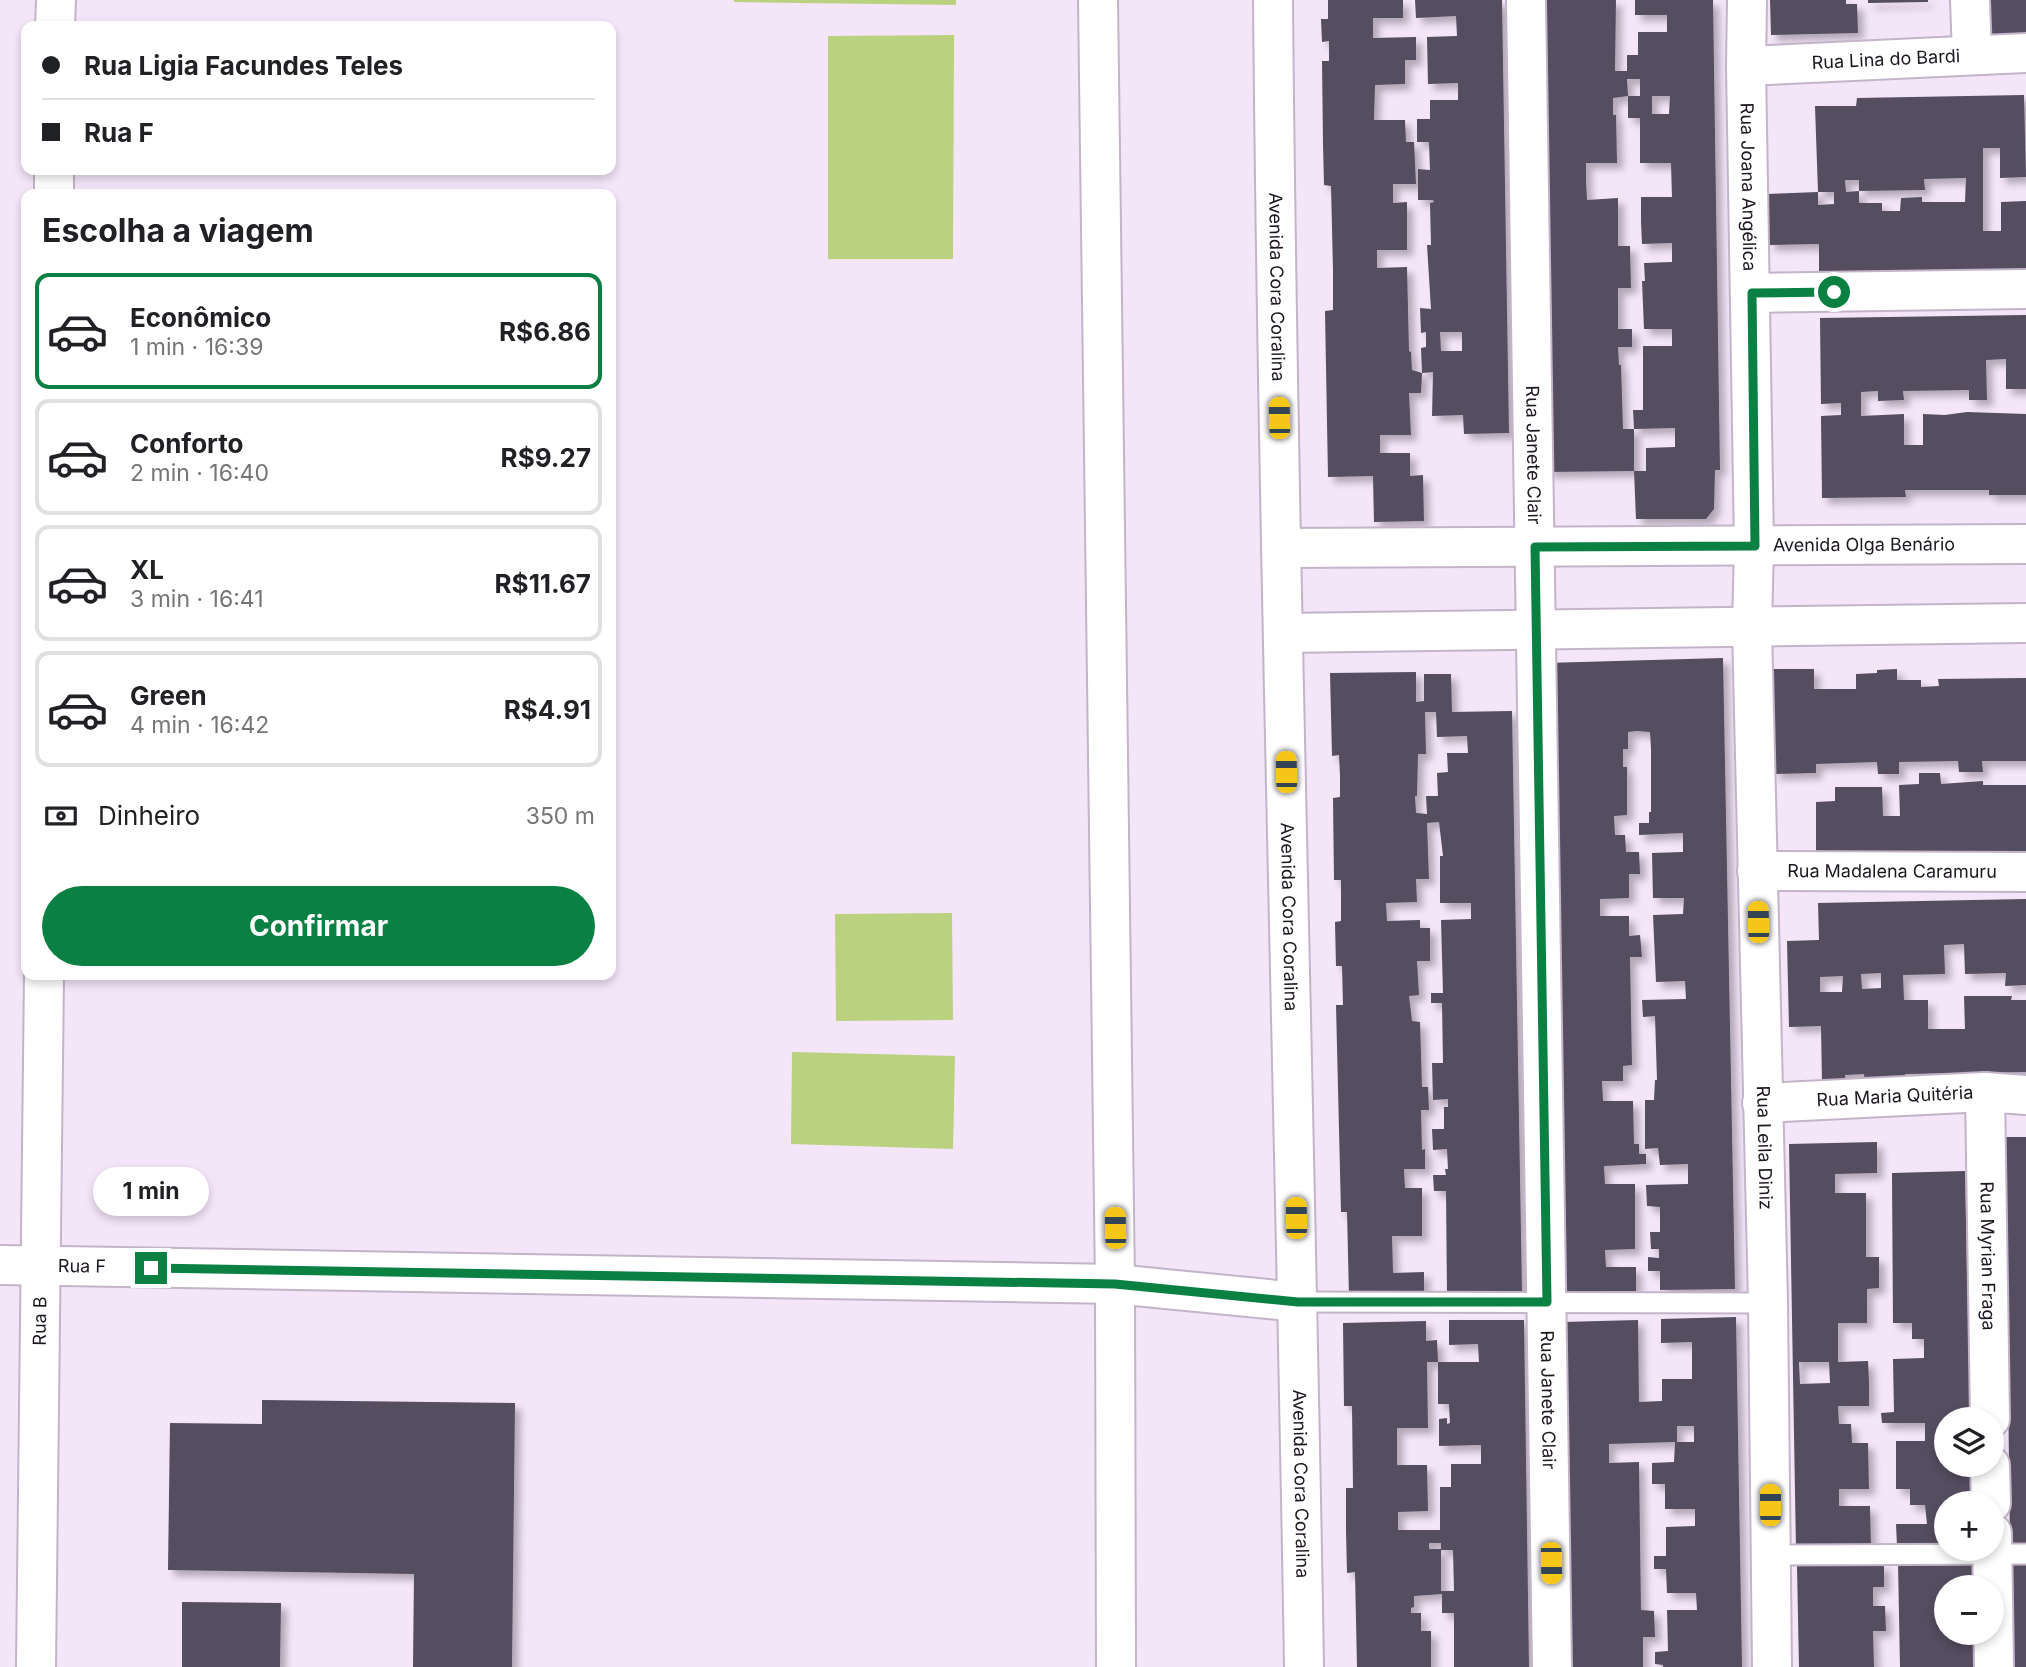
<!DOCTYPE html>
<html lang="pt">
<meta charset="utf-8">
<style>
:root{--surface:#fff;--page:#f2f2f2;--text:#202124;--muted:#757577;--line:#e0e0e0;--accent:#0b8043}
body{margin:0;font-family:Inter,sans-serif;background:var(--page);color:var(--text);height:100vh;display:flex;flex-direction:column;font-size:26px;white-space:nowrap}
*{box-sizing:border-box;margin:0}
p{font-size:23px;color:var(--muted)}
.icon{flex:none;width:38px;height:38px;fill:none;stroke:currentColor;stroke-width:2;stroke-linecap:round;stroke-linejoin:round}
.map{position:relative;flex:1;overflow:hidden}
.sheet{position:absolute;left:21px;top:189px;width:595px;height:791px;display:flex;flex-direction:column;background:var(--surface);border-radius:14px;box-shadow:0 4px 10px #0003}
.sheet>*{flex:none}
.guide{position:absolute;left:21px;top:21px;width:595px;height:154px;border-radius:14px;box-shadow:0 4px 10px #0003;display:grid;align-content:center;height:154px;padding:0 21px;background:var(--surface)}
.tools{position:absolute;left:1934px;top:1407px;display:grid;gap:14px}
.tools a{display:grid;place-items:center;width:70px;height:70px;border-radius:50%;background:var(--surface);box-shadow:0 4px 10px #0003;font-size:35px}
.end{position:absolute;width:32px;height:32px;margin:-16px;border:9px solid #0b8043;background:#fff;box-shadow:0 0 0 4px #fff}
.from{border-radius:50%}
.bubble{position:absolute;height:49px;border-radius:24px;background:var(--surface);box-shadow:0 4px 10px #0003;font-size:23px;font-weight:700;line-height:49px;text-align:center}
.car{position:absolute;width:21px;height:42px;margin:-21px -10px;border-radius:9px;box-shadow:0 0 5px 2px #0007;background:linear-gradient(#f5c518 24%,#345 0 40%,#f5c518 0 76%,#345 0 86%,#f5c518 0)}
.guide b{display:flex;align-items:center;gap:24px;height:66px;font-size:26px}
.guide b+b{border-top:2px solid var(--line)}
.guide i{width:18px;height:18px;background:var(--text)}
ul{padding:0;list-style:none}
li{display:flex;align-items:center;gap:21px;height:116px;margin:0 14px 10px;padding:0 7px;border:4px solid var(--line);border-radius:14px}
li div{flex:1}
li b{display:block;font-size:26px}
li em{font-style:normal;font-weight:700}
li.on{border-color:var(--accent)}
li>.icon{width:63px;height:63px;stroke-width:1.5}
h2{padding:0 21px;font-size:32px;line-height:84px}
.pay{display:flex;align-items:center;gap:18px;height:77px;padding:0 21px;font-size:26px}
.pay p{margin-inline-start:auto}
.action{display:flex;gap:14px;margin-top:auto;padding:14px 21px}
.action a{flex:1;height:80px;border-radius:42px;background:var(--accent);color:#fff;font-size:28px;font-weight:700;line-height:80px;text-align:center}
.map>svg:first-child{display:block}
.green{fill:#bad17f}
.building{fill:#544d60;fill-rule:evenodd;filter:url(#shadow)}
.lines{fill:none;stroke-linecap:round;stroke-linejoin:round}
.lane-casing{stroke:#c3b4c7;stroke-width:23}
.street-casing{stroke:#c3b4c7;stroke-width:42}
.lane{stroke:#fff;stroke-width:19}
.street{stroke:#fff;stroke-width:38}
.route{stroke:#0b8043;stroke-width:9}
.labels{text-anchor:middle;stroke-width:7;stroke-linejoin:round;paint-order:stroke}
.street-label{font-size:18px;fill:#1d171f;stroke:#f4e5f9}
</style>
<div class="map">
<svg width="2026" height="1667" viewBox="0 0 2026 1667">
<defs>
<filter id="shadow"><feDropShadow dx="6" dy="6" stdDeviation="3.5" flood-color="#0004"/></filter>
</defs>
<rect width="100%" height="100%" fill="#f4e5f9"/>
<path class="green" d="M734,0H956V5L734,2Z
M954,35L953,259H828V36Z
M952,913L953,1020L836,1021L835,914Z
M792,1052L955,1056L953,1149L791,1144Z"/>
<path class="building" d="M1328,0H1403V18H1373V38L1416,37V60H1405V84L1375,85L1374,120H1405L1406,142H1414L1416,184H1393V203L1407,202V250H1377V268L1407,267L1409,351L1411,352L1412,370L1422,373L1421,348L1426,347V332L1421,333L1420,308L1431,309L1427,245H1431L1430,203L1434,202L1433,200H1418V169L1430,170L1429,142H1417V119H1430V100H1458V83L1428,84L1427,37L1457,36L1456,16L1416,18L1415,0H1502L1509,433L1464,434L1463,415L1432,416L1433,372L1422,373L1421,393H1409L1411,435H1380V453H1410V476L1423,475L1424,521L1374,522L1373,476L1328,477L1325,311L1333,310V269L1331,186L1324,185L1323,143L1322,61H1329V41L1322,42L1321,19H1328ZM1440,332H1462V351H1441Z
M1539,0H1616L1615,71H1627V55H1638V32H1667V15H1635V0H1713L1720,470H1715L1714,509L1706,519H1636L1634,471H1646V448L1675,447V428L1634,429L1633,410H1643V346H1672V329H1644L1642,281H1645L1644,263L1672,262V243L1642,244L1641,221V197H1672L1671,163H1640V118H1628V96L1613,98V115H1616L1617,163H1586V181L1587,200L1618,198V246H1630L1631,288H1618V329H1632V347H1618L1619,365H1621L1623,429H1634V471L1547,472ZM1627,79H1640V96H1628ZM1652,96H1670L1669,114H1652Z
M1770,0H1846V4H1857L1858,33L1771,35Z
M1868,0H1928V2L1868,3Z
M1981,0H2026V37H1981Z
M2024,95L2026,177L2000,178V148H1983V231H2001V202L2026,201V274L1819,278V244L1769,245L1767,194L1818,192L1815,106H1856L1857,98ZM1966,178L1965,202H1922V197L1901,198L1900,211H1882V203H1859V191L1846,192L1845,180H1859V191L1925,190L1924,179ZM1818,192H1834V204L1818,205Z
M2026,315V389H2006V359L1986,360L1987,400H1969V390L1903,391L1904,400L1878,401V391L1861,392V416L1904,414V445H1923V414L1945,415L1967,412L2026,414V495H1989V490H1905L1906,497L1822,498L1821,416L1841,415V403L1821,404L1820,318Z
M1723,658L1735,1289L1660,1290V1271H1648V1257L1659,1258V1249H1651L1650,1232H1660V1207L1647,1206L1646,1185L1688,1184V1164L1660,1165L1658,1148L1645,1149V1100H1654L1655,1080H1657L1655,1016L1643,1017L1642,1000L1686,999L1685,981L1656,982L1653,915L1683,914L1684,898H1653L1652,853L1683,852V833L1639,835V823H1649V812H1651V749L1650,732L1637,731L1628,732V749H1623V767H1627V815L1614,816L1615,835H1625L1626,852H1639L1640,874H1629V898L1600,899V916H1629V936L1640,935L1642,957H1630L1632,1065L1623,1066V1081H1602L1603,1101H1633L1634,1144H1639V1154H1646V1164L1604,1166L1605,1184H1635V1249L1605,1250L1606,1267H1636V1291L1562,1292L1545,663Z
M1772,669H1814V689H1856V674L1877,673V670L1897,669V680H1921V687L1939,686L1938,679L2026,678V761H1982L1983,772H1959L1958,761L1899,762V774H1878L1877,762L1816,764V773L1774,774Z
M1416,672V702L1424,701V674H1451L1452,712L1512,711L1522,1293L1447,1294L1446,1191H1434L1433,1175H1446L1445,1169H1448L1447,1149L1433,1150L1432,1129H1444V1107H1448V1099L1433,1100L1432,1063H1443L1442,1003H1431V993H1443L1441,920L1471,919V903H1440V856H1443L1439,822L1427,823L1429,879H1416L1417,902L1386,903L1387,921L1420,920V928H1430V961H1417L1419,995L1409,996L1412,1021L1420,1022L1422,1087H1428L1429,1110H1421L1422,1150L1425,1149V1169H1404L1405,1188H1422V1236H1392L1393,1273L1424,1272V1295L1349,1296L1347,1212H1341L1338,1088L1336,1005H1343L1342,966H1336L1335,922L1341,921V880H1334L1333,798L1340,797V776L1339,755L1332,756L1330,673ZM1425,712H1436L1437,737L1467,736L1468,753H1447L1448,772L1437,773L1438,796H1426L1427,814L1416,813L1415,796H1417L1418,754H1426Z
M1919,773H1940L1941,784L1983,781V785H2026V858L1816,861V802L1835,801V787H1882L1883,816H1900L1899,785L1919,784Z
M2026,899V985L2005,986L2006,973L1965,974L1964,944L1944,945L1945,974L1903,975L1904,1000H1928V1029H1965L1964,996H2012L2011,1000H2026V1072L1905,1074L1906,1081L1865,1082L1864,1074L1845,1075V1082L1822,1083L1821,1026L1789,1027L1787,941L1819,940L1818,903ZM1881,973V988L1862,989L1861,974ZM1843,976L1842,992H1820V977Z
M2005,1137H2026V1546H2010Z
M1877,1142V1173L1835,1174V1193H1866V1257H1879V1288L1867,1289V1323H1838V1362L1868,1361L1869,1382V1406H1838L1839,1424H1851L1852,1443H1868L1869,1489H1839V1506H1870L1871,1547L1796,1549L1789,1144ZM1799,1362H1829L1830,1383L1800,1384Z
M1965,1171L1970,1419H1946V1465H1970L1971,1503H1946V1546H1897L1896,1524H1927L1925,1505H1910V1489H1896V1441H1925V1423H1882L1881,1413L1894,1412L1893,1359L1924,1358V1339H1912V1323H1893L1892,1173Z
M1736,1317L1742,1667H1663V1665L1655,1664V1652L1668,1651L1667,1610H1697L1696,1593H1667L1666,1569H1654V1556H1666V1527L1695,1526V1509H1665V1484H1652V1463L1674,1462L1675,1442L1609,1444V1463L1639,1462L1641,1610L1654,1611L1655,1637H1643V1667H1569L1563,1322L1638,1320L1639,1402L1662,1401V1379H1692V1342L1661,1343V1319ZM1677,1426H1694V1442H1677Z
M1449,1320H1524L1529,1667H1454V1613H1442V1594L1414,1596V1607L1411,1608V1613H1421V1631H1431V1667H1357L1355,1572L1347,1573L1346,1531V1488H1353L1352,1406H1344L1343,1323L1426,1321V1341L1437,1340L1438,1362H1427L1428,1428H1397V1465H1427L1428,1511L1398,1512V1530H1440V1487H1451V1464H1481V1445L1439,1446V1419L1447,1418V1424L1450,1423L1449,1404H1438V1362H1479L1478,1344L1449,1345ZM1429,1543H1441V1549H1429ZM1441,1550H1453L1454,1591H1441Z
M262,1400L515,1403L512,1667H413L414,1574L168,1570L170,1423L262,1424Z
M1973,1562L1974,1587H1946V1633H1974V1667H1900L1898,1563Z
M2011,1562H2026V1667H2013Z
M1884,1564V1587H1873V1606H1885L1886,1631H1873L1874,1667H1799L1797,1566Z
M182,1602L281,1603L280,1667H182Z"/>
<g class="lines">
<g class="lane-casing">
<path id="lane" d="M1298,1302L1768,1303
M1770,1555L2026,1554"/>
</g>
<g class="street-casing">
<g id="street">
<path d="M1098,0L1115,1284L1116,1667"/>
<path id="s1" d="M1273,0C1278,556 1295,1111 1304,1667"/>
<path id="s2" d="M1526,0L1552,1667"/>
<path id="s3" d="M1747,0L1746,66L1754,546L1752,627L1768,1303L1772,1667"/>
<path d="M1970,0L1972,55"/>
<path d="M55,26L56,0"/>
<path id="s4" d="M1746,66L2026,53"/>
<path d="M54,194V170"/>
<path d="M1752,293L2026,289"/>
<path id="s5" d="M1281,548L2026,544"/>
<path d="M1283,633L2026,623"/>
<path id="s6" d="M1757,871L2026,872"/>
<path id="s7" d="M1985,1092L1990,1419"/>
<path id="s8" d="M1762,1103L1985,1092L2026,1095"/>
<path id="s9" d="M0,1265L1115,1284L1298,1302"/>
<path d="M1990,1465L1991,1503"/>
<path d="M1992,1533L1994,1667"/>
<path id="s10" d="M36,1667L44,975"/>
</g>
</g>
<use href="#lane" class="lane"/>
<use href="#street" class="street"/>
</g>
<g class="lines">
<path class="route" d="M151,1268L1115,1284L1298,1302H1547L1535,547L1755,546L1752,293L1834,292"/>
</g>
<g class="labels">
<g class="street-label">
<text dy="6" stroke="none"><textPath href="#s4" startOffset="140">Rua Lina do Bardi</textPath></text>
<text dy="6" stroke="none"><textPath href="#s3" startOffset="187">Rua Joana Angélica</textPath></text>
<text dy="6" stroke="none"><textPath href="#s1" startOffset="287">Avenida Cora Coralina</textPath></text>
<text dy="6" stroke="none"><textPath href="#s2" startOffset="455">Rua Janete Clair</textPath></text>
<text dy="6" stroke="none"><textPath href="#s5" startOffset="583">Avenida Olga Benário</textPath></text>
<text dy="6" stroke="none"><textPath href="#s6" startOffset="135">Rua Madalena Caramuru</textPath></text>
<text dy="6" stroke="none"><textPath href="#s1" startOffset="917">Avenida Cora Coralina</textPath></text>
<text dy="6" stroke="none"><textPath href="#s8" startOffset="133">Rua Maria Quitéria</textPath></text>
<text dy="6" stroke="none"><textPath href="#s3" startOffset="1148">Rua Leila Diniz</textPath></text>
<text dy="6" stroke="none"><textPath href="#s7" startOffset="164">Rua Myrian Fraga</textPath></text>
<text dy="6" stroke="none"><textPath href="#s9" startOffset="82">Rua F</textPath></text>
<text dy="6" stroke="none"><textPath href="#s10" startOffset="346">Rua B</textPath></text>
<text dy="6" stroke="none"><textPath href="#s2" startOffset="1400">Rua Janete Clair</textPath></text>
<text dy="6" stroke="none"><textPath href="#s1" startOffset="1484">Avenida Cora Coralina</textPath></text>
</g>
</g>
</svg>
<div class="tools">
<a><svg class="icon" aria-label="layers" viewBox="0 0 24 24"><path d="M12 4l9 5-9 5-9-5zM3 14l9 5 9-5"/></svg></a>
<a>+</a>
<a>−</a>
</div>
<i class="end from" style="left:1834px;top:292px"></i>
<i class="end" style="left:151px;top:1268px"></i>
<div class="bubble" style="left:93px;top:1167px;width:116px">1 min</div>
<i class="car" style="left:1279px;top:418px;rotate:359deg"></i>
<i class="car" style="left:1286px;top:772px;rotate:359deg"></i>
<i class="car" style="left:1758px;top:922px;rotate:359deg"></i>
<i class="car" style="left:1296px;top:1218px;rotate:359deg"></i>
<i class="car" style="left:1115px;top:1228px;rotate:359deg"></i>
<i class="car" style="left:1770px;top:1505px;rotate:0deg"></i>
<i class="car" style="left:1551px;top:1563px;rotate:179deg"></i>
<div class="guide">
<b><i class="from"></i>Rua Ligia Facundes Teles</b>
<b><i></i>Rua F</b>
</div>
<section class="sheet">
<h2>Escolha a viagem</h2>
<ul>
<li class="on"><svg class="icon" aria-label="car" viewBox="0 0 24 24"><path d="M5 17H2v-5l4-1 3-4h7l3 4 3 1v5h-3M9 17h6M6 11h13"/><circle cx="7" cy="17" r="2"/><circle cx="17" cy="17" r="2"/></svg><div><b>Econômico</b><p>1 min · 16:39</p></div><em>R$6.86</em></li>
<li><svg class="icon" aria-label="car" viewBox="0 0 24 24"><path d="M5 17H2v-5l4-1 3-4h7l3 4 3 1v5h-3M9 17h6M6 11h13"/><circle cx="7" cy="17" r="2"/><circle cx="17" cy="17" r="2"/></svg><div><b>Conforto</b><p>2 min · 16:40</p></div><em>R$9.27</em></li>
<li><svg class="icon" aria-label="car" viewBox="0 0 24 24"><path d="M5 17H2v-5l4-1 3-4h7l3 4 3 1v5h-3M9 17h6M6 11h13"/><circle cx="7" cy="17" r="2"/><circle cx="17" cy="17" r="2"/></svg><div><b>XL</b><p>3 min · 16:41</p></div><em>R$11.67</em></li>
<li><svg class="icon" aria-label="car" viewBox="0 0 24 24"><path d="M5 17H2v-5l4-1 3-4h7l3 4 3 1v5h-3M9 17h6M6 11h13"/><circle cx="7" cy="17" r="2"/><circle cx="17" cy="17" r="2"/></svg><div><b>Green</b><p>4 min · 16:42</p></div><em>R$4.91</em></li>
</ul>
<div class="pay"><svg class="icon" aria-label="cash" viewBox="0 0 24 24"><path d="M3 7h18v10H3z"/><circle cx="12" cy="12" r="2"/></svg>Dinheiro<p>350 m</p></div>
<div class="action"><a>Confirmar</a></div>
</section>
</div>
